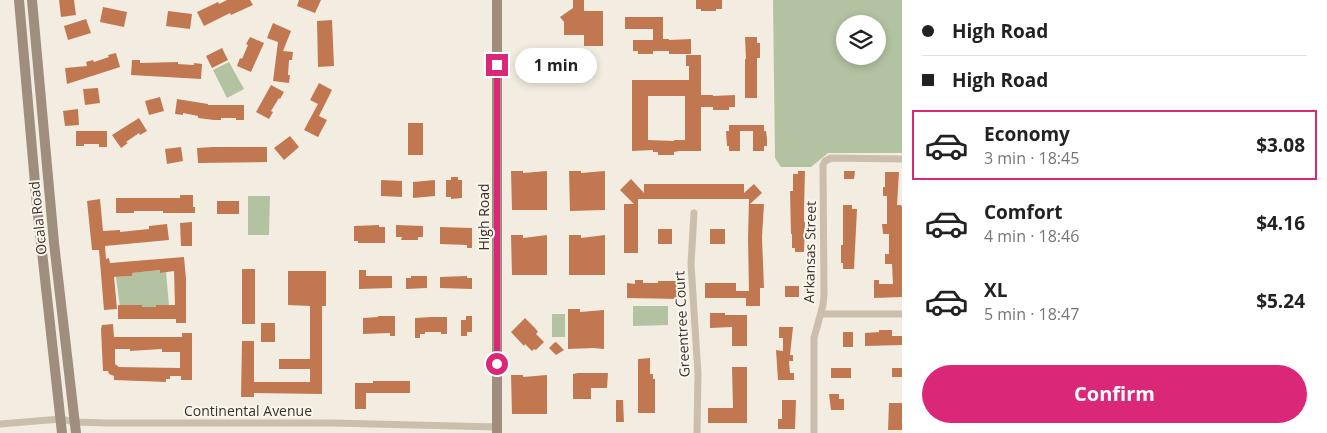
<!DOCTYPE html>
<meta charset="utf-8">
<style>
:root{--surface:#fff;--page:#f2f2f2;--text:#222;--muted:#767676;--line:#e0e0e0;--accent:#db2777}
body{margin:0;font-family:"Open Sans",sans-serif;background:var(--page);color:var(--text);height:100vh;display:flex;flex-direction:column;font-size:19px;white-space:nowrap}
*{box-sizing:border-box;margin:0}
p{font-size:16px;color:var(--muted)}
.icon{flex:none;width:28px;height:28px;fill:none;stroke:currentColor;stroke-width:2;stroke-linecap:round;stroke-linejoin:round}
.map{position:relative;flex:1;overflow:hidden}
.details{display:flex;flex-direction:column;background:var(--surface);width:425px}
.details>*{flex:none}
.hud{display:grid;align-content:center;height:110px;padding:0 20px;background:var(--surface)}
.fabs{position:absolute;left:836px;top:15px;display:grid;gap:10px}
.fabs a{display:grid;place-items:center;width:50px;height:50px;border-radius:50%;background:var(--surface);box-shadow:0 2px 8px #0003;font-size:25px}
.end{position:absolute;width:22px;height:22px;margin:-11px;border:6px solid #db2777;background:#fff;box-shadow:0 0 0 2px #fff}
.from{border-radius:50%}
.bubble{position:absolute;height:35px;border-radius:18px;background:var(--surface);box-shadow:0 2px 8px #0003;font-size:16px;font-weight:700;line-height:35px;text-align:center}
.hud b{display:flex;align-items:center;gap:18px;height:48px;font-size:19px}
.hud b+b{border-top:1px solid var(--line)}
.hud i{width:12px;height:12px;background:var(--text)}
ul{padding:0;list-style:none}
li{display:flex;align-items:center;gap:15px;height:70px;margin:0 10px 8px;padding:0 10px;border:2px solid transparent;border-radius:0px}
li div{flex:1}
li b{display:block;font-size:19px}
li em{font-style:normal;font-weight:700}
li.selected{border-color:var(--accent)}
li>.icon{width:45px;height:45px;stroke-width:1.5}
.cta{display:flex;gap:10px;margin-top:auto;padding:10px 20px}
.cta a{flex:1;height:58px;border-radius:30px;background:var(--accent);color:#fff;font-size:20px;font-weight:700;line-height:58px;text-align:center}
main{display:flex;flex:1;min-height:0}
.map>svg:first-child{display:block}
.green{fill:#b3c2a1;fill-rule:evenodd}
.building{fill:#c17851;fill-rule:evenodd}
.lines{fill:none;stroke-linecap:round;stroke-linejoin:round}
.street{stroke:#cbbead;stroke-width:7}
.secondary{stroke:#9f8e7e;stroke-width:10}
.route{stroke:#db2777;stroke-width:6}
.labels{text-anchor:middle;stroke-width:4;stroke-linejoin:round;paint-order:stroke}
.street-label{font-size:14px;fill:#3a312b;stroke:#faf6ee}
</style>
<main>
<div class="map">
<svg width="902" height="433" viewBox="0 0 902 433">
<rect width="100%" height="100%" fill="#f3ece1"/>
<path class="green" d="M773,0H902V153H828L811,167H781L775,158ZM845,24H878V56H845Z
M229,62L244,89L227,98L213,70Z
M248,196H270L269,235H248Z
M160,270V273L166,272L169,305H157L156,307H120L116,277L132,276V273Z
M633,306H668V325L633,326Z
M552,314H565V337H552Z"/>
<path class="building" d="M59,0H74L76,15L61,17Z
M227,0H250L253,5L231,15L230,13L204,26L197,12L218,2L219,4Z
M299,0H321L315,13L297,6Z
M573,0H584V11H603V46H584V35H564V22L560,17L573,8Z
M696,0H722V9H716V11H701V9H696Z
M103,7L127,12L124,27L100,22Z
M168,11L192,14L190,29L166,26Z
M625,17H663V39H669V40L691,39V54H669V51H653V54H638V51H633V40H653V29H625Z
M86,19L91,33L68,40L64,26Z
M332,20L334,66L318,67L317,21Z
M273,23L291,31L283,51L293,52L292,60H289L288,75H290L289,83L273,81L278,42L267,38Z
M250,37L264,43L251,72L237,66L240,58L242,59L248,45L246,44Z
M745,37H757V43H760V58H757V98H745V59H746Z
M222,48L228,60L212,68L206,56Z
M116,53L120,67L67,84L65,68L87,66L86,62L93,60L94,62L109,57L108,55Z
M686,55H701V95H713V96L735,95V107H729V110H713V107H701V151H679L674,152V155H658V152H653V150L632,151V80H689V66H686ZM648,96H685V140H674V141L648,140Z
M132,60H140V63L178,62V64L194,65V63L202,64L201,79L131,75Z
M319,83L332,90L319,116L327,120L318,137L304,130L318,104L310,100Z
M271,85L284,92L280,99L279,98L271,111L273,112L269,119L256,112Z
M98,88L100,103L85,105L83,89Z
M160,97L164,111L149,115L145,101Z
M177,99L208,104V105H244V120H236V118H221V120H214L198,118V116L183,113V115L175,114Z
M78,109L79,125L65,126L63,111Z
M139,118L147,131L140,135L139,133L126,142L128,143L121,148L112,135Z
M408,123H423V155H408Z
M729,125H764V131H766L767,139V146H764V151H753V131H740V151H729V146H727L726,131H729Z
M76,131H107V147H99V144H84V146H76Z
M290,136L299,147L284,160L274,148Z
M181,147L183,161L167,164L165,149Z
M213,147H267V162L198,163L197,148Z
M511,171H523V173L547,171V210H512Z
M569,171H581V173L605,171V210L570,211Z
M798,171H805L804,208V222H805L804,252H795V248H792V234H791L790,191H793V174H798Z
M844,171H855L854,179H844Z
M885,172H899L897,205H901L902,207V297L874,298V280H879V284H893L892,264H885V254H889V234H883L882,224H887V196H883V187H885Z
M451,177H458V180H462V198L451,199V197H446V180H451Z
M631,179L644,193V184H744V193L754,184L762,193L750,204H764L762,237L764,288H760V306H746V298H705V283H736V291H749L748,238L749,199H638V253H624V204H634L620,190Z
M381,180L402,181V197L381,196Z
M435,180V196L413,198V182Z
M180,195H193V207H195V213H163V211H134V213H116V198H180Z
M100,199L103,231L120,230V232L149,229V226L167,224L169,240L105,246L106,259L109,258L110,263L184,257L186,279V323H176V319H118V305H142V307H156V305H175L174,271L160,273V270L132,273V276L114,277L117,309L104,310L99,250H92L87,201Z
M217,201H239V214H217Z
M843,205H852V209H857L854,269H843V263H841V245H843Z
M192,222V246H181L180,223Z
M379,225V227H385V243H358V241H354V226Z
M396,225L423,226V237H418V240H401L402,237H396Z
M440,227L472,228V248H467V245L440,244Z
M658,229H672V244H658Z
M710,229H725V244H710Z
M511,235H523V238L547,235V275H512Z
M569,235H581V238L605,235V275H569Z
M242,269H255V324H242Z
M359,270H366V276H392V288L359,289Z
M288,271H326V306H322V394L254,393V397H241L242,341H254V382H310V369H279V359H310V306L288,305Z
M411,276H427V288L406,289V278H411Z
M467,276V278H472V289L440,288V277Z
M635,280H643V283H658V281H680V299L627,298V283L635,284Z
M785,286H799V297H785Z
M568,309H580V312L604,310V349L593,348L568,349Z
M710,313H725V315H747V346H732V327L710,328Z
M378,316H395V336H390V333L363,334V318L378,317Z
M466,316H472V332H467V336H461V320H466Z
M431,317H447V334H441V332H425V334H420V338H415V318Z
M525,318L535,328L538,332L536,334L544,342L536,350L534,349L532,351L525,344L524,346L511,332Z
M261,323H275V342H261Z
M113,324L114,337H182V333H192V380H181V376H170V379H166V382L114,380V376L109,374L108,371H103L101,329L102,325ZM115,349H130V351L162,349V352H180V368L119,367L115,364Z
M779,327H793L790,355H793V361H789L790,373H794V380H778L776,350L783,351V338H779Z
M879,330H892V336H902V345L865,346V333L879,332Z
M843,332H853V347H843Z
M556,342L564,350L556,355L549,348L554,343Z
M650,358V374H653V379H655V413H638V359Z
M732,367H747V423H708V408H733Z
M831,368H851V378H831Z
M892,368H902V377H892Z
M578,373H608L607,388H591V399H573V374Z
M511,375H523V377L547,375V414H512Z
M373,381H410V393H366V409H355V383H373Z
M829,394H839V399H844V410H831Z
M616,400H623L624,422H616Z
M782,400H796L795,429H778V419H782Z
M889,403H902V430H888Z"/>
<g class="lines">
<path class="street" d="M694,213L691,264L698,374L697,433
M821,314H902
M0,424L61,419L75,422L107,423H332L497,427
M814,433V338L823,305L824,295L823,165L825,161L831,158L902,159"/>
<path class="secondary" d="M19,0L37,206L62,433
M32,0L54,243L76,433
M497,433V0"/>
</g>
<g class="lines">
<path class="route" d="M497,65V364"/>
</g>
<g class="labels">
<g class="street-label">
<text transform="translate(484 217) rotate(-90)" y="5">High Road</text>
<text transform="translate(38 218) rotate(-96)" y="5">Ocala Road</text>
<text transform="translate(810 252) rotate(-89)" y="5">Arkansas Street</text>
<text transform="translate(682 324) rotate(-93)" y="5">Greentree Court</text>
<text x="248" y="416">Continental Avenue</text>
</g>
</g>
</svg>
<div class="fabs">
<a><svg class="icon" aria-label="layers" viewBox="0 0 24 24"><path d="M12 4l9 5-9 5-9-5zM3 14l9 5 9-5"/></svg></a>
</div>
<i class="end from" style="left:497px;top:364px"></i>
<i class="end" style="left:497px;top:65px"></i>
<div class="bubble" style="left:515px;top:48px;width:82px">1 min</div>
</div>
<section class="details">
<div class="hud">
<b><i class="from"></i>High Road</b>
<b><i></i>High Road</b>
</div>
<ul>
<li class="selected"><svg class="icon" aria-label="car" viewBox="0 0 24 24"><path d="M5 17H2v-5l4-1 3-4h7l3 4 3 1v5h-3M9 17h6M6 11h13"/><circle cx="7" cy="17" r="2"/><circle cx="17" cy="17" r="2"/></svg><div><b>Economy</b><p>3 min · 18:45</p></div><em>$3.08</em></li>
<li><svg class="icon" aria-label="car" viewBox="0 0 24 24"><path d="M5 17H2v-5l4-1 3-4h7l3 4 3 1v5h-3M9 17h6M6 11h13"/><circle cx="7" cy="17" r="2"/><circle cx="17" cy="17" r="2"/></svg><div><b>Comfort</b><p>4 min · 18:46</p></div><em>$4.16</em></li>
<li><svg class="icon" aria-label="car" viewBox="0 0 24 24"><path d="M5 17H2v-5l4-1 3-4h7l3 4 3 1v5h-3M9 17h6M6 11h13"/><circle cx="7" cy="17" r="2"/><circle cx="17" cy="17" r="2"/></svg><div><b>XL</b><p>5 min · 18:47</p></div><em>$5.24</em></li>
</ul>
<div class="cta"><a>Confirm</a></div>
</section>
</main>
